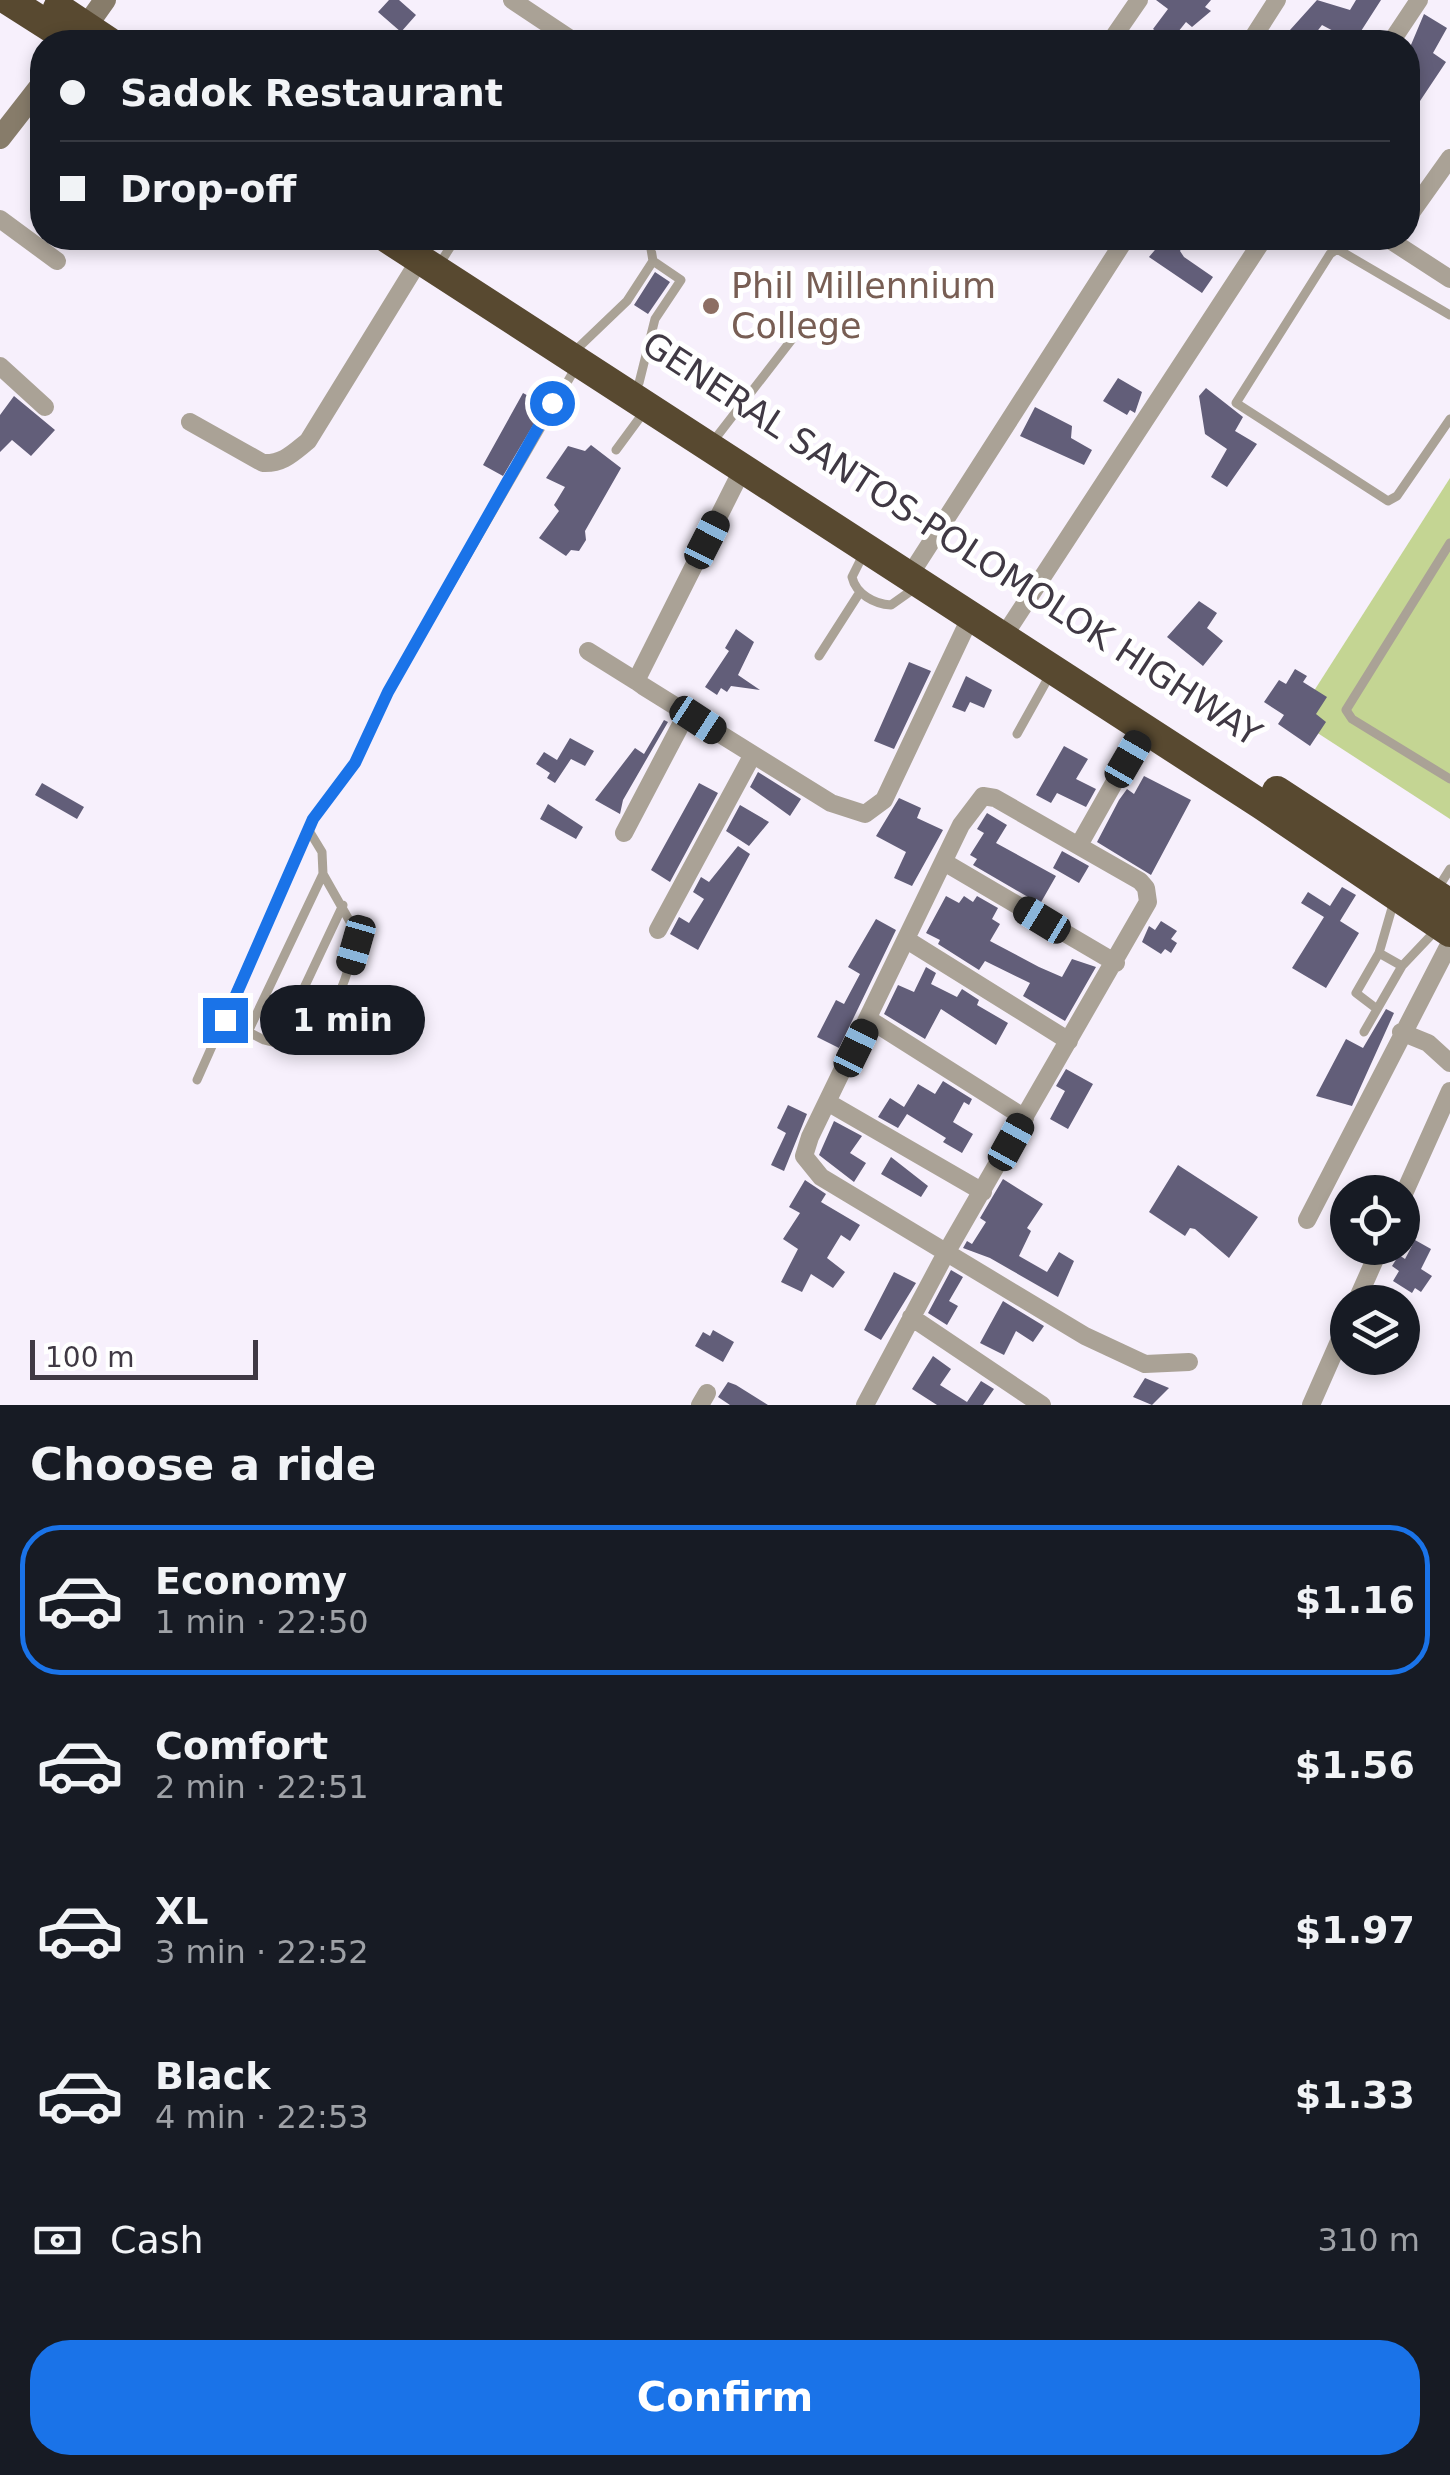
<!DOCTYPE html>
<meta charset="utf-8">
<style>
:root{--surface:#171b24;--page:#242831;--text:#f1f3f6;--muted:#9ea1a6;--line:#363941;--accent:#1a73e8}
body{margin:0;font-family:"DejaVu Sans",sans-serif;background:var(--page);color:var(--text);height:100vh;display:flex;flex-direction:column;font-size:38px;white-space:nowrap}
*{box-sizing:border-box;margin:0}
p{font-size:32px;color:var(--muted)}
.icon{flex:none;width:55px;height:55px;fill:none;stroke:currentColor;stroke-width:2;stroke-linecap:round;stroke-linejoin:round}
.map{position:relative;height:1405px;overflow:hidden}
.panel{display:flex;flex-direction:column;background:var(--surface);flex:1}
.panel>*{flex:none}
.hud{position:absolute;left:30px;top:30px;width:1390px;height:220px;border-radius:40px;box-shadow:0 5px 15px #0003;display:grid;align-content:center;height:220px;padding:0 30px;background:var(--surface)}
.buttons{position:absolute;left:1330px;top:1175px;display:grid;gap:20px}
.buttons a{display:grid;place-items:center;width:90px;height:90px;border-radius:50%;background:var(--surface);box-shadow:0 5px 15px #0003;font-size:50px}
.scale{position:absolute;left:30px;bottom:25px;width:228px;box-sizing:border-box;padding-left:10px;border:5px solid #403944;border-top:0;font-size:28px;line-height:35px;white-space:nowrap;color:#403944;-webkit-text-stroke:8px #fff;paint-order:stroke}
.end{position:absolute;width:45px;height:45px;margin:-22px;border:12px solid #1a73e8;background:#fff;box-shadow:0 0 0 5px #fff}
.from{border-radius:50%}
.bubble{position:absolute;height:70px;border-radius:35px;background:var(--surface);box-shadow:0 5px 15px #0003;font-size:32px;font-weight:700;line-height:70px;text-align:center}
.car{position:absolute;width:30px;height:60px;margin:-30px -15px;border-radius:12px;box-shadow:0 0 8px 2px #0007;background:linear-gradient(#222 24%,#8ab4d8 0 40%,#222 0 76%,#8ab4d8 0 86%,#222 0)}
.hud b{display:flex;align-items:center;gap:35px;height:95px;font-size:38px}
.hud b+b{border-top:2px solid var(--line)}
.hud i{width:25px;height:25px;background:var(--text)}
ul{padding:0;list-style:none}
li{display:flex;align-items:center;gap:30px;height:150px;margin:0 20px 15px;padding:0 10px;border:5px solid transparent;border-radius:40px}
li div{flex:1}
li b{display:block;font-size:38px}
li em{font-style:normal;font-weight:700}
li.selected{border-color:var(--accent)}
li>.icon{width:90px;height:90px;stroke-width:1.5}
h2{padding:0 30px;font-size:45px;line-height:120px}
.pay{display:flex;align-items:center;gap:25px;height:110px;padding:0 30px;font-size:38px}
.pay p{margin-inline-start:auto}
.cta{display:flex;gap:20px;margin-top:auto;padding:20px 30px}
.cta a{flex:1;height:115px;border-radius:40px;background:var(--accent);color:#fff;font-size:40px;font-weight:700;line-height:115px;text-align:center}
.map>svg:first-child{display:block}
.green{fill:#c4d593}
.building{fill:#625e79}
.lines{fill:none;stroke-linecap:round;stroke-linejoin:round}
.lane{stroke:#aaa296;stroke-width:9}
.street{stroke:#aaa296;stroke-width:18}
.secondary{stroke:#877c6a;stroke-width:22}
.highway{stroke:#584930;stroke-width:30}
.route{stroke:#1a73e8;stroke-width:12}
.education-dot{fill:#8d6e63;stroke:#fff;stroke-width:4}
.labels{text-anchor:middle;stroke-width:10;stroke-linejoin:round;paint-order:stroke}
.education-label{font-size:35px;fill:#785e54;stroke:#fff;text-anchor:start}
.street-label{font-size:35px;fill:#403944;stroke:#fff}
</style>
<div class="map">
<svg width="1450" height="1405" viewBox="0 0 1450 1405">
<rect width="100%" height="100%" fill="#f7f0fc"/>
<path class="green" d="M1450,478V819L1296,719Z"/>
<path class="building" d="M389,0H399L416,15L401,32L378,12Z
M1156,0H1211L1205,7L1211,11L1192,27L1186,22L1170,42L1153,29L1168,9Z
M1317,0L1350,10L1356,0H1381L1354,42L1322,25L1309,42L1290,30Z
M1424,14L1447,28L1433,53L1446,62L1408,119V52Z
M1165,238H1187L1180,251L1184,257L1213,277L1202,293L1149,257Z
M655,272L670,282L648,314L634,305Z
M1118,378L1142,392L1135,413L1130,410L1127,415L1103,401Z
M1206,388L1243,417L1235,431L1257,444L1227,487L1211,477L1227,449L1205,434L1199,396Z
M523,393L545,405L503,476L483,465Z
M14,396L55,430L31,456L12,440L0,452V415Z
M1035,407L1072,426L1071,438L1092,450L1084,465L1020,436Z
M591,445L621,468L585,531L586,540L579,551L571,550L566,556L539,538L559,511L554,505L565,487L546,478L568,446L585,451Z
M1199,601L1217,613L1207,628L1223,641L1203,666L1167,637Z
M736,629L754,642L738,675L760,690L731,686L727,692L721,688L717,695L705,687L729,651L725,648Z
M909,662L931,671L894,749L874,741Z
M1295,669L1307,676L1303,682L1327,697L1316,714L1326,722L1310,746L1278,724L1284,715L1264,702L1279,680L1286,684Z
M966,676L992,690L984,708L970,702L965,712L952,707Z
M664,720L668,722L623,800L620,814L595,800L635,748L644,754Z
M570,738L594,751L585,766L571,759L555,783L547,778L550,773L536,764L544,752L557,760Z
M1064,746L1088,759L1076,779L1096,789L1086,807L1057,793L1051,803L1036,795Z
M758,772L801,799L790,816L750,787Z
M1144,776L1191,800L1151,875L1097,842L1119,800L1127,789L1134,794Z
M42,783L84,807L77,819L35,795Z
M699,783L718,793L670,882L651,870Z
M899,798L921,808L917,818L943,830L912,886L894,878L906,852L876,836Z
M548,804L583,827L576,839L540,819Z
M740,805L769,822L749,846L726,831Z
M987,813L1007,825L996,843L1056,876L1040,904L973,865L977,859L970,855L984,833L977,829Z
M738,846L750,854L698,950L670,934L679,917L689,923L704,899L693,892L701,877L709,882Z
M1062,851L1089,866L1079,883L1053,868Z
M1342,887L1356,895L1340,921L1359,933L1326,988L1292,968L1324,917L1301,903L1308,892L1330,906Z
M946,896L959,903L964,896L973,902L977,896L998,908L992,919L1000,924L990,941L1039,967L1062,977L1072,959L1096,967L1065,1021L1023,996L1030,983L985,961L979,970L938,944L940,940L926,933Z
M876,919L896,930L839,1048L817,1037L836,1000L844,1004L860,974L848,967Z
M1161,921L1177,931L1171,939L1177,943L1171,953L1165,949L1161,954L1142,942L1149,926L1155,930Z
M926,967L936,973L931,984L957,997L962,989L979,1000L977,1005L1008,1023L996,1045L941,1009L925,1039L884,1014L898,985L914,992Z
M1386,1009L1394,1013L1352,1106L1316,1096L1346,1039L1363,1048Z
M1066,1069L1093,1084L1068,1129L1050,1119L1065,1091L1056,1086Z
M943,1081L972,1099L969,1105L964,1102L953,1122L973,1134L962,1153L943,1142L946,1138L907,1114L898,1128L878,1117L890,1098L904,1107L918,1084L935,1094Z
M788,1105L807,1114L784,1171L771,1165L786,1133L777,1128Z
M834,1121L862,1136L850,1153L866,1163L854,1182L819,1155Z
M891,1157L928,1186L921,1197L881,1174Z
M1178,1165L1258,1217L1229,1258L1195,1229L1190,1228L1185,1236L1149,1212Z
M1003,1179L1043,1204L1027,1228L1031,1231L1019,1256L1047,1272L1059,1252L1074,1261L1058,1297L990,1258L963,1248L967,1241L972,1244L986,1222L980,1218Z
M805,1180L826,1194L821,1202L860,1225L850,1241L841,1235L827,1258L845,1272L833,1288L811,1274L802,1292L781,1282L798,1249L783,1239L800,1213L789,1207Z
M1415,1240L1431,1249L1421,1269L1432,1276L1421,1292L1415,1288L1412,1293L1393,1281L1399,1271L1392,1266L1399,1255L1405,1259Z
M951,1270L963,1277L949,1301L958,1306L947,1325L928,1313Z
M894,1272L916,1283L881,1340L864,1330Z
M1003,1301L1044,1326L1033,1342L1016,1331L1004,1355L980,1343Z
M713,1330L734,1342L723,1362L695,1346L703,1332L710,1336Z
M933,1356L951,1369L940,1385L967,1402L981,1381L994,1389L983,1405H937L912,1389Z
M1145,1378L1169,1388L1152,1405L1133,1397Z
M728,1382L736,1385L768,1405H730L718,1397Z"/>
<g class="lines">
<path class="lane" d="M444,257L456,238
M1450,315L1337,249L1330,254L1236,403L1388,501L1397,496L1450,419
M580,346L627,301L653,261L651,249L658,238
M639,383L655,319L681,280L653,261
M718,435L793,338
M616,450L644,412
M1450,543L1346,710L1352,719L1450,779
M864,553L852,577C856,594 874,604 891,605L915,588
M819,656L860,592
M1017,734L1051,673
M1438,888L1450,869
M1379,953L1402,966
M1377,1009L1356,993L1379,953L1394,901
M225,1020L264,1040L303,1050C323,1047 356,956 357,934L323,874
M248,1032L323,874L322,852L308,829
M1364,1032L1402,966L1438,928
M279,1041L343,905
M197,1080L313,819L355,763L388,692L576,367"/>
<path class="street" d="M512,0L575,42
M1110,42L1139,0
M1250,42L1277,0
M1391,42L1419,0
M1408,217L1450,158
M0,219L57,261
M1390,240L1450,279
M0,366L45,407
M190,422L263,463C283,464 293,453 308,441L420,259
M742,470L642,669L636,681L643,686L831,803L865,814L884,800L970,618
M917,564L1126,238
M1011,625L1264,238
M588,651L636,681
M624,833L687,713
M1079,845L1144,730
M944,862L1116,963
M658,930L752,756
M907,940L1069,1041
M870,1020L1025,1118
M1401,1032L1428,1043L1450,1063
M829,1103L983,1192
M1402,1198L1450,1091
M1307,1220L1450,943
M1356,1302L1380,1248
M911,1317L1042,1405
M700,1405L707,1393
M865,1405L946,1253L1148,902L1146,888L1140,881L995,798L983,796L961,825L810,1137L804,1156L821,1177L1085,1336L1145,1364L1189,1362
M1311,1405L1348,1321"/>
<path class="secondary" d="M78,38L105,0
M0,138L42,84"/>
<path class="highway" d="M8,0L74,42
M58,8L109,42
M387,238L1262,805L1450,932
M1277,791L1450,904"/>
</g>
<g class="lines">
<path class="route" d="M225,1020L313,819L355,763L388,692L552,403"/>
</g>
<circle class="education-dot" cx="711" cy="306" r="10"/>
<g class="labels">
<g class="education-label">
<text x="731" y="298">Phil Millennium<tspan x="731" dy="40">College</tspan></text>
</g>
<g class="street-label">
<text transform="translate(952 539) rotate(33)" y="12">GENERAL SANTOS-POLOMOLOK HIGHWAY</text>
</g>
</g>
</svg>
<div class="buttons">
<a><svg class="icon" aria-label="locate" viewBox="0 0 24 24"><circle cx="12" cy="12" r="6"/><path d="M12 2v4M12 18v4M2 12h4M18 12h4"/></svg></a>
<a><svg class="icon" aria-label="layers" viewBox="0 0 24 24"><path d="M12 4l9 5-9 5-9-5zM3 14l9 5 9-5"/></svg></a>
</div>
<div class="scale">100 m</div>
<i class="end from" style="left:552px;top:403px"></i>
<i class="end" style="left:225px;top:1020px"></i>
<div class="bubble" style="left:260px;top:985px;width:165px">1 min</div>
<i class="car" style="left:707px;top:540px;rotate:27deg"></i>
<i class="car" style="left:698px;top:720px;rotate:123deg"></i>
<i class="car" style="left:1128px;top:759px;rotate:30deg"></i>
<i class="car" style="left:1042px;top:920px;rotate:301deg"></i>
<i class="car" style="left:356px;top:945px;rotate:196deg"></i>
<i class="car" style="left:856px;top:1048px;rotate:26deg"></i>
<i class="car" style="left:1011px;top:1142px;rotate:29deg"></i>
<div class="hud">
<b><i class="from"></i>Sadok Restaurant</b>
<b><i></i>Drop-off</b>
</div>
</div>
<section class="panel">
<h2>Choose a ride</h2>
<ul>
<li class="selected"><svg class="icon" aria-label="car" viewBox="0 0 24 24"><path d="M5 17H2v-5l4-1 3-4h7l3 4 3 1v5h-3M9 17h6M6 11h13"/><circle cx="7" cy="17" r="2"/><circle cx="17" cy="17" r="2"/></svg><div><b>Economy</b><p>1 min · 22:50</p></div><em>$1.16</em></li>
<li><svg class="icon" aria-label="car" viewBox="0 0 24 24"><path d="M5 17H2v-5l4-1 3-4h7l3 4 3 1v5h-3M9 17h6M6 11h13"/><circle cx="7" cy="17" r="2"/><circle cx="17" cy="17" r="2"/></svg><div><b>Comfort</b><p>2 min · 22:51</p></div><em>$1.56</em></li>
<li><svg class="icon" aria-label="car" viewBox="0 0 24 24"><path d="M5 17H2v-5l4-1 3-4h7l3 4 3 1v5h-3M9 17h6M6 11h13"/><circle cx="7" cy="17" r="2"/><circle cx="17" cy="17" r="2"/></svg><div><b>XL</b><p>3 min · 22:52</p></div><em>$1.97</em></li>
<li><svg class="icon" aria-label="car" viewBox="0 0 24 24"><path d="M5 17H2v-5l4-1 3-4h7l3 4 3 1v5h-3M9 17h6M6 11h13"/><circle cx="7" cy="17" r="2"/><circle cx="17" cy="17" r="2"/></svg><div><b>Black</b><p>4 min · 22:53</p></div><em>$1.33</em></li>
</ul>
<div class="pay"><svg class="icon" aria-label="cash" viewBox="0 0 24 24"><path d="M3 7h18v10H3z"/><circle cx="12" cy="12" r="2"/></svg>Cash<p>310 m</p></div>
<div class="cta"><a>Confirm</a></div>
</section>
